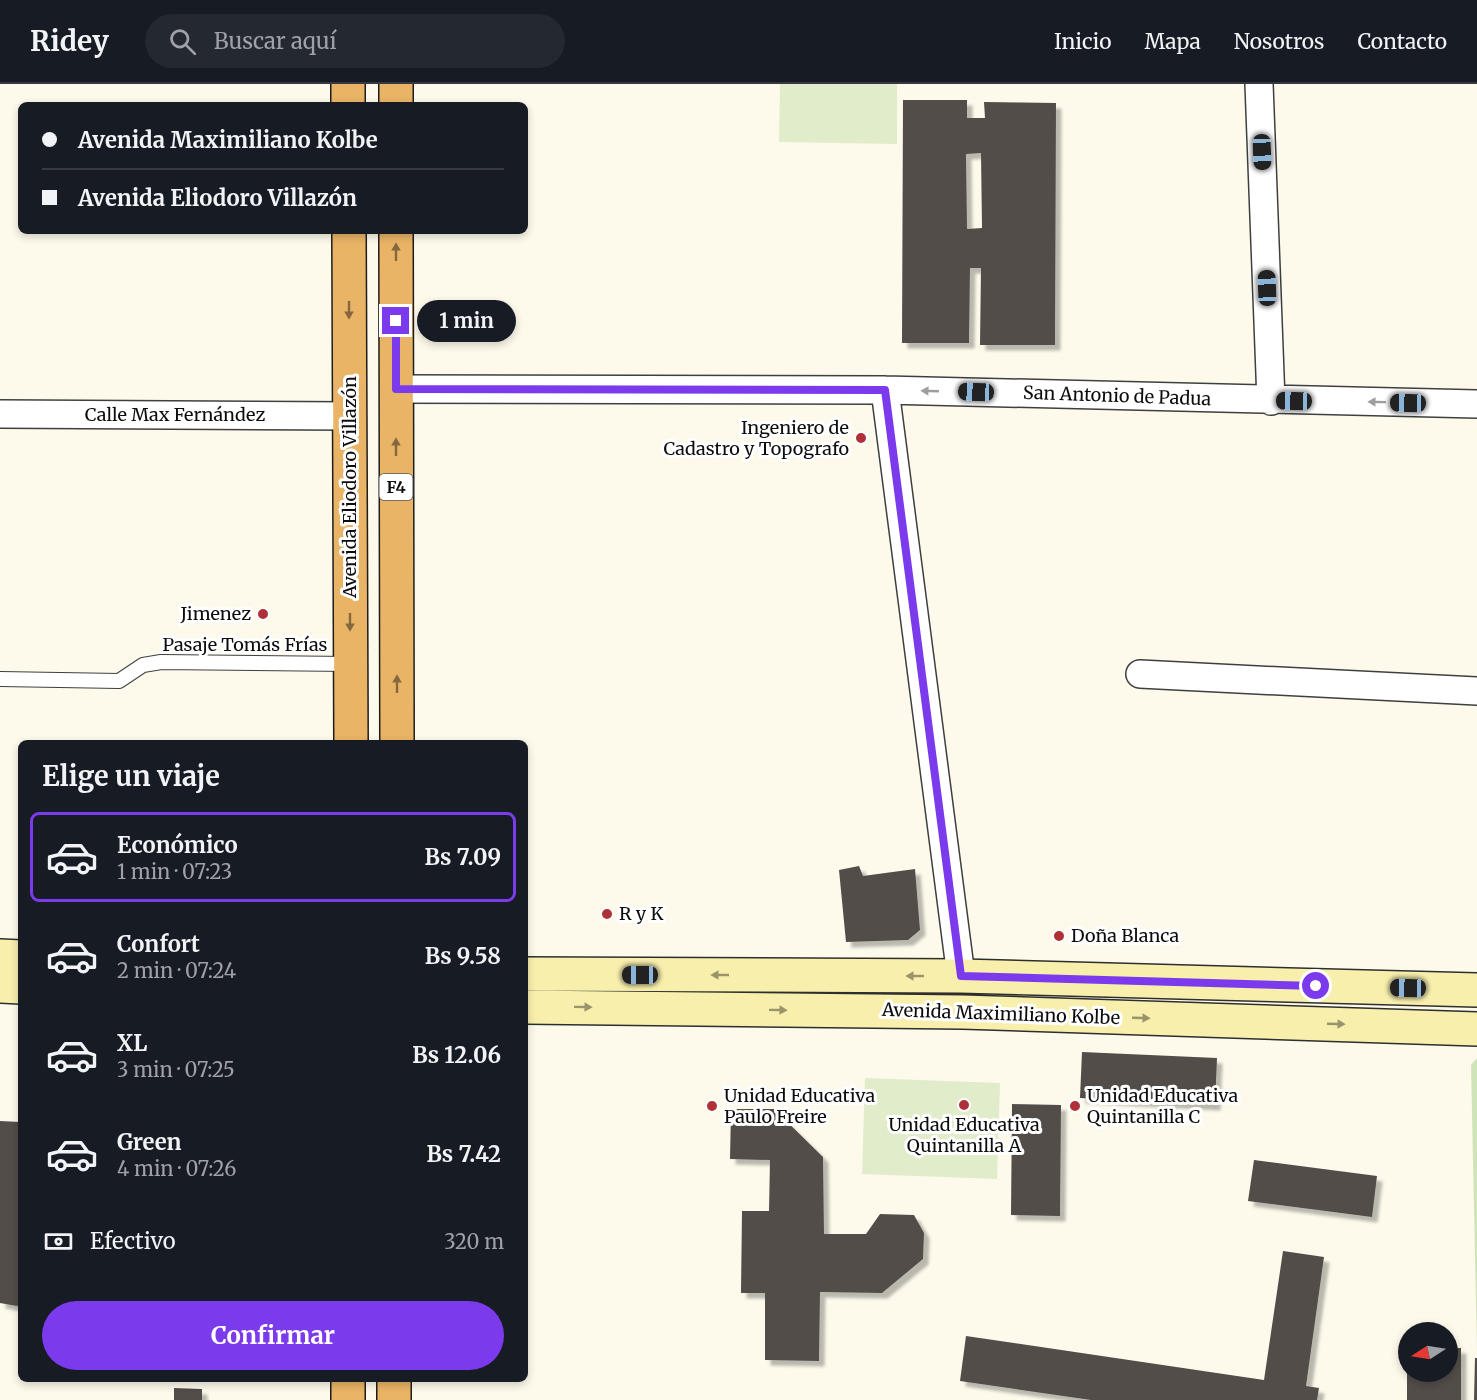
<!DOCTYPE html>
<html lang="es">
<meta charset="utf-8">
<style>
:root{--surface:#171b24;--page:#242831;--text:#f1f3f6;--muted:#9ea1a6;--line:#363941;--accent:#7c3aed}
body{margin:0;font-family:Merriweather,serif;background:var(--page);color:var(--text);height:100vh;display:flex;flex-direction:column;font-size:22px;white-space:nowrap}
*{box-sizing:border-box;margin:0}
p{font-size:20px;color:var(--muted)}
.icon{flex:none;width:33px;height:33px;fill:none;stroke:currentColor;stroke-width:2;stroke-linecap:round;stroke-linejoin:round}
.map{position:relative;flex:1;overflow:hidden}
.panel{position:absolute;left:18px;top:656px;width:510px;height:642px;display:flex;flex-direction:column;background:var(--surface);border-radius:9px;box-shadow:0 3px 9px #0003}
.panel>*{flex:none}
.hud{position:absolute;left:18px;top:18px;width:510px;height:132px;border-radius:9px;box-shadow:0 3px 9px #0003;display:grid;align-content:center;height:132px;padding:0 24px;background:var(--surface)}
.needle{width:39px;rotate:258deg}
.buttons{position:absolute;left:1398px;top:1238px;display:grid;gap:12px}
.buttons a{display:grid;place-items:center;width:60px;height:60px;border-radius:50%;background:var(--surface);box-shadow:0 3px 9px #0003;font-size:30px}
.end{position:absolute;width:27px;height:27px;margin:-14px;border:8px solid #7c3aed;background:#fff;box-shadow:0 0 0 3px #fff}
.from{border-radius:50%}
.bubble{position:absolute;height:42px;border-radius:21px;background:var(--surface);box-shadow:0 3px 9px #0003;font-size:20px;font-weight:700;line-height:42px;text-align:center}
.car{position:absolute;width:18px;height:36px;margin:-18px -9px;border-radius:8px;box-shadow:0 0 4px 2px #0007;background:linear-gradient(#222 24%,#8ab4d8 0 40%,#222 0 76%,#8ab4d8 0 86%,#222 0)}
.hud b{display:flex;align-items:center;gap:21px;height:57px;font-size:22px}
.hud b+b{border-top:2px solid var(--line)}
.hud i{width:15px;height:15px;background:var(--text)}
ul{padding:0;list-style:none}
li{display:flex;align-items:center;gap:18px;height:90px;margin:0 12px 9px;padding:0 12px;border:3px solid transparent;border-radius:9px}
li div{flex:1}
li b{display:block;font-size:22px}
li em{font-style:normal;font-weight:700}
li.on{border-color:var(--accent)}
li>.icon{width:54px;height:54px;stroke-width:1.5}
h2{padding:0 24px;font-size:27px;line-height:72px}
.pay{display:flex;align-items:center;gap:15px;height:66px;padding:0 24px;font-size:22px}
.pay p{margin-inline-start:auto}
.action{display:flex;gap:12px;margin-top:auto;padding:12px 24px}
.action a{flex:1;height:69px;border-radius:36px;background:var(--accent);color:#fff;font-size:24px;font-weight:700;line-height:69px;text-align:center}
header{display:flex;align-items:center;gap:36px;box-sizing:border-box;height:84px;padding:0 30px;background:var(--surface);border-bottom:2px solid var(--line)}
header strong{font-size:28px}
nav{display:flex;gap:33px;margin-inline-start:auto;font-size:21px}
.search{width:420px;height:54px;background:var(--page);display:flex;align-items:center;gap:15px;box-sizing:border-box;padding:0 21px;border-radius:33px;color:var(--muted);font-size:22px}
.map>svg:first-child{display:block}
.green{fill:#d0e4b9}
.pitch{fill:#e1ecca}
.building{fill:#534d49;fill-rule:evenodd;filter:url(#shadow)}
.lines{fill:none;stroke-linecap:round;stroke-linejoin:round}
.service-casing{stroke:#3f3f3f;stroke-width:16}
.minor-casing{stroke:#3f3f3f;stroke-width:30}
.secondary-casing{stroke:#2e2e2e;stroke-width:36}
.trunk-casing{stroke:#1d1d1d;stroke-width:36}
.service{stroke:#fff;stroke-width:14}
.minor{stroke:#fff;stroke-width:27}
.secondary{stroke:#f8efad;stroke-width:33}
.trunk{stroke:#eab466;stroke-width:33}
.oneway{fill:#86683e}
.oneway2{fill:#9e9e9e}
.oneway3{fill:#9a946d}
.route{stroke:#7c3aed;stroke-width:8}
.poi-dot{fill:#af3137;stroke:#fff;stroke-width:2}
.labels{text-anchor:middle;stroke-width:6;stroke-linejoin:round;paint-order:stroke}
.shield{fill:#fff;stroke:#555;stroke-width:1.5}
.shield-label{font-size:16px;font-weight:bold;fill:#0c0c0c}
.street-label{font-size:18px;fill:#0c0c0c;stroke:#fff}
.poi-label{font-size:18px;fill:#0c0c0c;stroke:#fff;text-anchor:start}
</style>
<header>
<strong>Ridey</strong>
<div class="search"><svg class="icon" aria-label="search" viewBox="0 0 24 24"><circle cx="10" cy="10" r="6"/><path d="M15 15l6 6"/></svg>Buscar aquí</div>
<nav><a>Inicio</a><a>Mapa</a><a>Nosotros</a><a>Contacto</a></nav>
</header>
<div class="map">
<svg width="1477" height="1316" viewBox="0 0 1477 1316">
<defs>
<filter id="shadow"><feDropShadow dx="5.5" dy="5.5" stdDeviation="1.5" flood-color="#0004"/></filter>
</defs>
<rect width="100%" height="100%" fill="#fdfaec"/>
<path class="green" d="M1477,974V1268L1471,981Z"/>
<path class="pitch" d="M780,0H897V60L779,58Z
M865,994L1000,999L997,1095L862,1090Z"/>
<path class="building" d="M903,16H967V34H985L984,18L1056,19L1055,261H980L981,184H970L969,259H902ZM981,69L982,144L967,145L966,70Z
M859,782L863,792L915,785L920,846L908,856L846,858L839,786Z
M1082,968L1217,974L1215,1021L1080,1014Z
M1012,1020L1061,1021L1060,1132L1011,1131Z
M731,1025H774L823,1073L824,1150H866L880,1130L914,1131L924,1149L923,1175L882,1209L820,1208L819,1277L765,1276V1209H741L742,1127H769L770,1076L730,1075Z
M0,1037L21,1038V1219L17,1222L0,1219Z
M1254,1076L1377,1092L1372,1133L1248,1117Z
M1283,1167L1324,1173L1306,1302L1319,1304L1317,1316H1091L960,1297L966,1252L1264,1296Z
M1448,1264H1461V1316H1407V1287H1448Z
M1475,1274H1477V1316H1474Z
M174,1304L202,1305V1316H174Z"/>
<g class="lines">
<g class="service-casing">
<path id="service" d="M0,595L119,597L143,581L161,578L350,580"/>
</g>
<g class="minor-casing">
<path id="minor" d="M1259,0L1271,317
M396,305L885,306L1477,320
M885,306L961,892
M0,330L349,332
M1140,590L1477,607"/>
</g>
<g class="secondary-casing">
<path id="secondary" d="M0,872L21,873
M525,890L961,892L1477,906
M0,902L21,903
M525,923L962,928L1477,945"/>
</g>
<g class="trunk-casing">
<path id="trunk" d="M348,0V21
M396,0V21
M349,147L351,658
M396,147L397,658
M348,1316V1294
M394,1316V1294"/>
</g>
<use href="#service" class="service"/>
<use href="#minor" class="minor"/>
<use href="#secondary" class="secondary"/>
<use href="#trunk" class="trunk"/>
</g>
<defs><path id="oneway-solid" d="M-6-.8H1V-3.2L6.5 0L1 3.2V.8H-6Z" transform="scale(1.5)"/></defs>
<g class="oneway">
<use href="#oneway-solid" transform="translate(396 168) rotate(-90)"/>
<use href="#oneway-solid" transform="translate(349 226) rotate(90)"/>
<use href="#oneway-solid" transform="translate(396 363) rotate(-90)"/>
<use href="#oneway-solid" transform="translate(350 538) rotate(90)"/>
<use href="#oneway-solid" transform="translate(397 600) rotate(-90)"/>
</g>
<g class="oneway2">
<use href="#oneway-solid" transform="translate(930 307) rotate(-178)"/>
<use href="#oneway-solid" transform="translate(1377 318) rotate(-179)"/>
</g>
<g class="oneway3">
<use href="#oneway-solid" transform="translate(720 891) rotate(-180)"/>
<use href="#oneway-solid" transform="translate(915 892) rotate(-180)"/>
<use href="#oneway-solid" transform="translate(583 923) rotate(1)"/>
<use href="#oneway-solid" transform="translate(778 926) rotate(1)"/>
<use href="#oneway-solid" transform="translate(1141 934) rotate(2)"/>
<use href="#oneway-solid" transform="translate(1336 940) rotate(2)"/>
</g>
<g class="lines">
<path class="route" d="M396,237V305L885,306L961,892L1316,902"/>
</g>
<g class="poi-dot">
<circle cx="861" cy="354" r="6"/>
<circle cx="263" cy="530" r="6"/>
<circle cx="607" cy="830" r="6"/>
<circle cx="1059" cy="852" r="6"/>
<circle cx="964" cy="1021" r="6"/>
<circle cx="712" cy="1022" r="6"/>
<circle cx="1075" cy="1022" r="6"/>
</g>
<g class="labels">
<rect class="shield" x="379.5" y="390" width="33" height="26" rx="4.5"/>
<g class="shield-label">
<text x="396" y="409">F4</text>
</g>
<g class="street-label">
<text transform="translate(1117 312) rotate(2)" y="6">San Antonio de Padua</text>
<text x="175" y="337">Calle Max Fernández</text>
<text transform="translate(350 403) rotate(-90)" y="6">Avenida Eliodoro Villazón</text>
<text x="245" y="567">Pasaje Tomás Frías</text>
<text transform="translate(1001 930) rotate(2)" y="6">Avenida Maximiliano Kolbe</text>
</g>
<g class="poi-label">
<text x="849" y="350" text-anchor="end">Ingeniero de<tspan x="849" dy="21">Cadastro y Topografo</tspan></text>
<text x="251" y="536" text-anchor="end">Jimenez</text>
<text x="619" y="836">R y K</text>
<text x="1071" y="858">Doña Blanca</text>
<text x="724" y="1018">Unidad Educativa<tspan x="724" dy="21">Paulo Freire</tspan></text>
<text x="1087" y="1018">Unidad Educativa<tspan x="1087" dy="21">Quintanilla C</tspan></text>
<text x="964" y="1047" text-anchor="middle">Unidad Educativa<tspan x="964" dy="21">Quintanilla A</tspan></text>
</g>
</g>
</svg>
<div class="buttons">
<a><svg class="needle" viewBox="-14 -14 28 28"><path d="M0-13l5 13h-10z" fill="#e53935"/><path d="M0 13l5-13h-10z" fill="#9ea1a6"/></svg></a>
</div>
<i class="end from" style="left:1316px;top:902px"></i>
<i class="end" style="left:396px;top:237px"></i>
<div class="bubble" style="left:417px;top:216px;width:99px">1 min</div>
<i class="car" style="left:1262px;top:68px;rotate:178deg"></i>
<i class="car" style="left:1267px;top:204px;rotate:358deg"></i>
<i class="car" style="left:976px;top:308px;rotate:272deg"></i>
<i class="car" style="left:1294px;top:317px;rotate:271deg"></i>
<i class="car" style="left:1408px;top:319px;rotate:271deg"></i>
<i class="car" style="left:640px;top:891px;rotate:270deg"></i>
<i class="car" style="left:1408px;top:904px;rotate:271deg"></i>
<div class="hud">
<b><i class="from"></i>Avenida Maximiliano Kolbe</b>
<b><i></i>Avenida Eliodoro Villazón</b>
</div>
<section class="panel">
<h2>Elige un viaje</h2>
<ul>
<li class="on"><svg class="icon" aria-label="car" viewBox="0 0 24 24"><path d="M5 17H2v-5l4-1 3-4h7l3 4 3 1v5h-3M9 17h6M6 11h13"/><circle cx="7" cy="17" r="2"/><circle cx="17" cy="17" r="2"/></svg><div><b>Económico</b><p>1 min · 07:23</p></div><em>Bs 7.09</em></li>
<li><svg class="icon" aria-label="car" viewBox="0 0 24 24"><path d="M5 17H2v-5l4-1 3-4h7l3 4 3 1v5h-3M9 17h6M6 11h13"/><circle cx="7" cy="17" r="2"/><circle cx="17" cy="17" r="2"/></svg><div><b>Confort</b><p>2 min · 07:24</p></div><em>Bs 9.58</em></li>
<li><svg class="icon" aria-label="car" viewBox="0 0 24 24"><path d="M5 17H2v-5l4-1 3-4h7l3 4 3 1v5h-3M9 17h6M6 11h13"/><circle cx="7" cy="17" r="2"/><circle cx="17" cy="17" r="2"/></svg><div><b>XL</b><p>3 min · 07:25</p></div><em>Bs 12.06</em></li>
<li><svg class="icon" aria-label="car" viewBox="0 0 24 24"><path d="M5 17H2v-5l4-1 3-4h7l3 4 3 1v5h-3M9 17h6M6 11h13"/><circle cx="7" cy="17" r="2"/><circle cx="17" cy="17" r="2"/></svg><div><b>Green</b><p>4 min · 07:26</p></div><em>Bs 7.42</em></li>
</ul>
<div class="pay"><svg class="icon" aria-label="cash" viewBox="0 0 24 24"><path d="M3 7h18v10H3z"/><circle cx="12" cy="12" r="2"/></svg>Efectivo<p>320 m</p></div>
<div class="action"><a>Confirmar</a></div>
</section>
</div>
